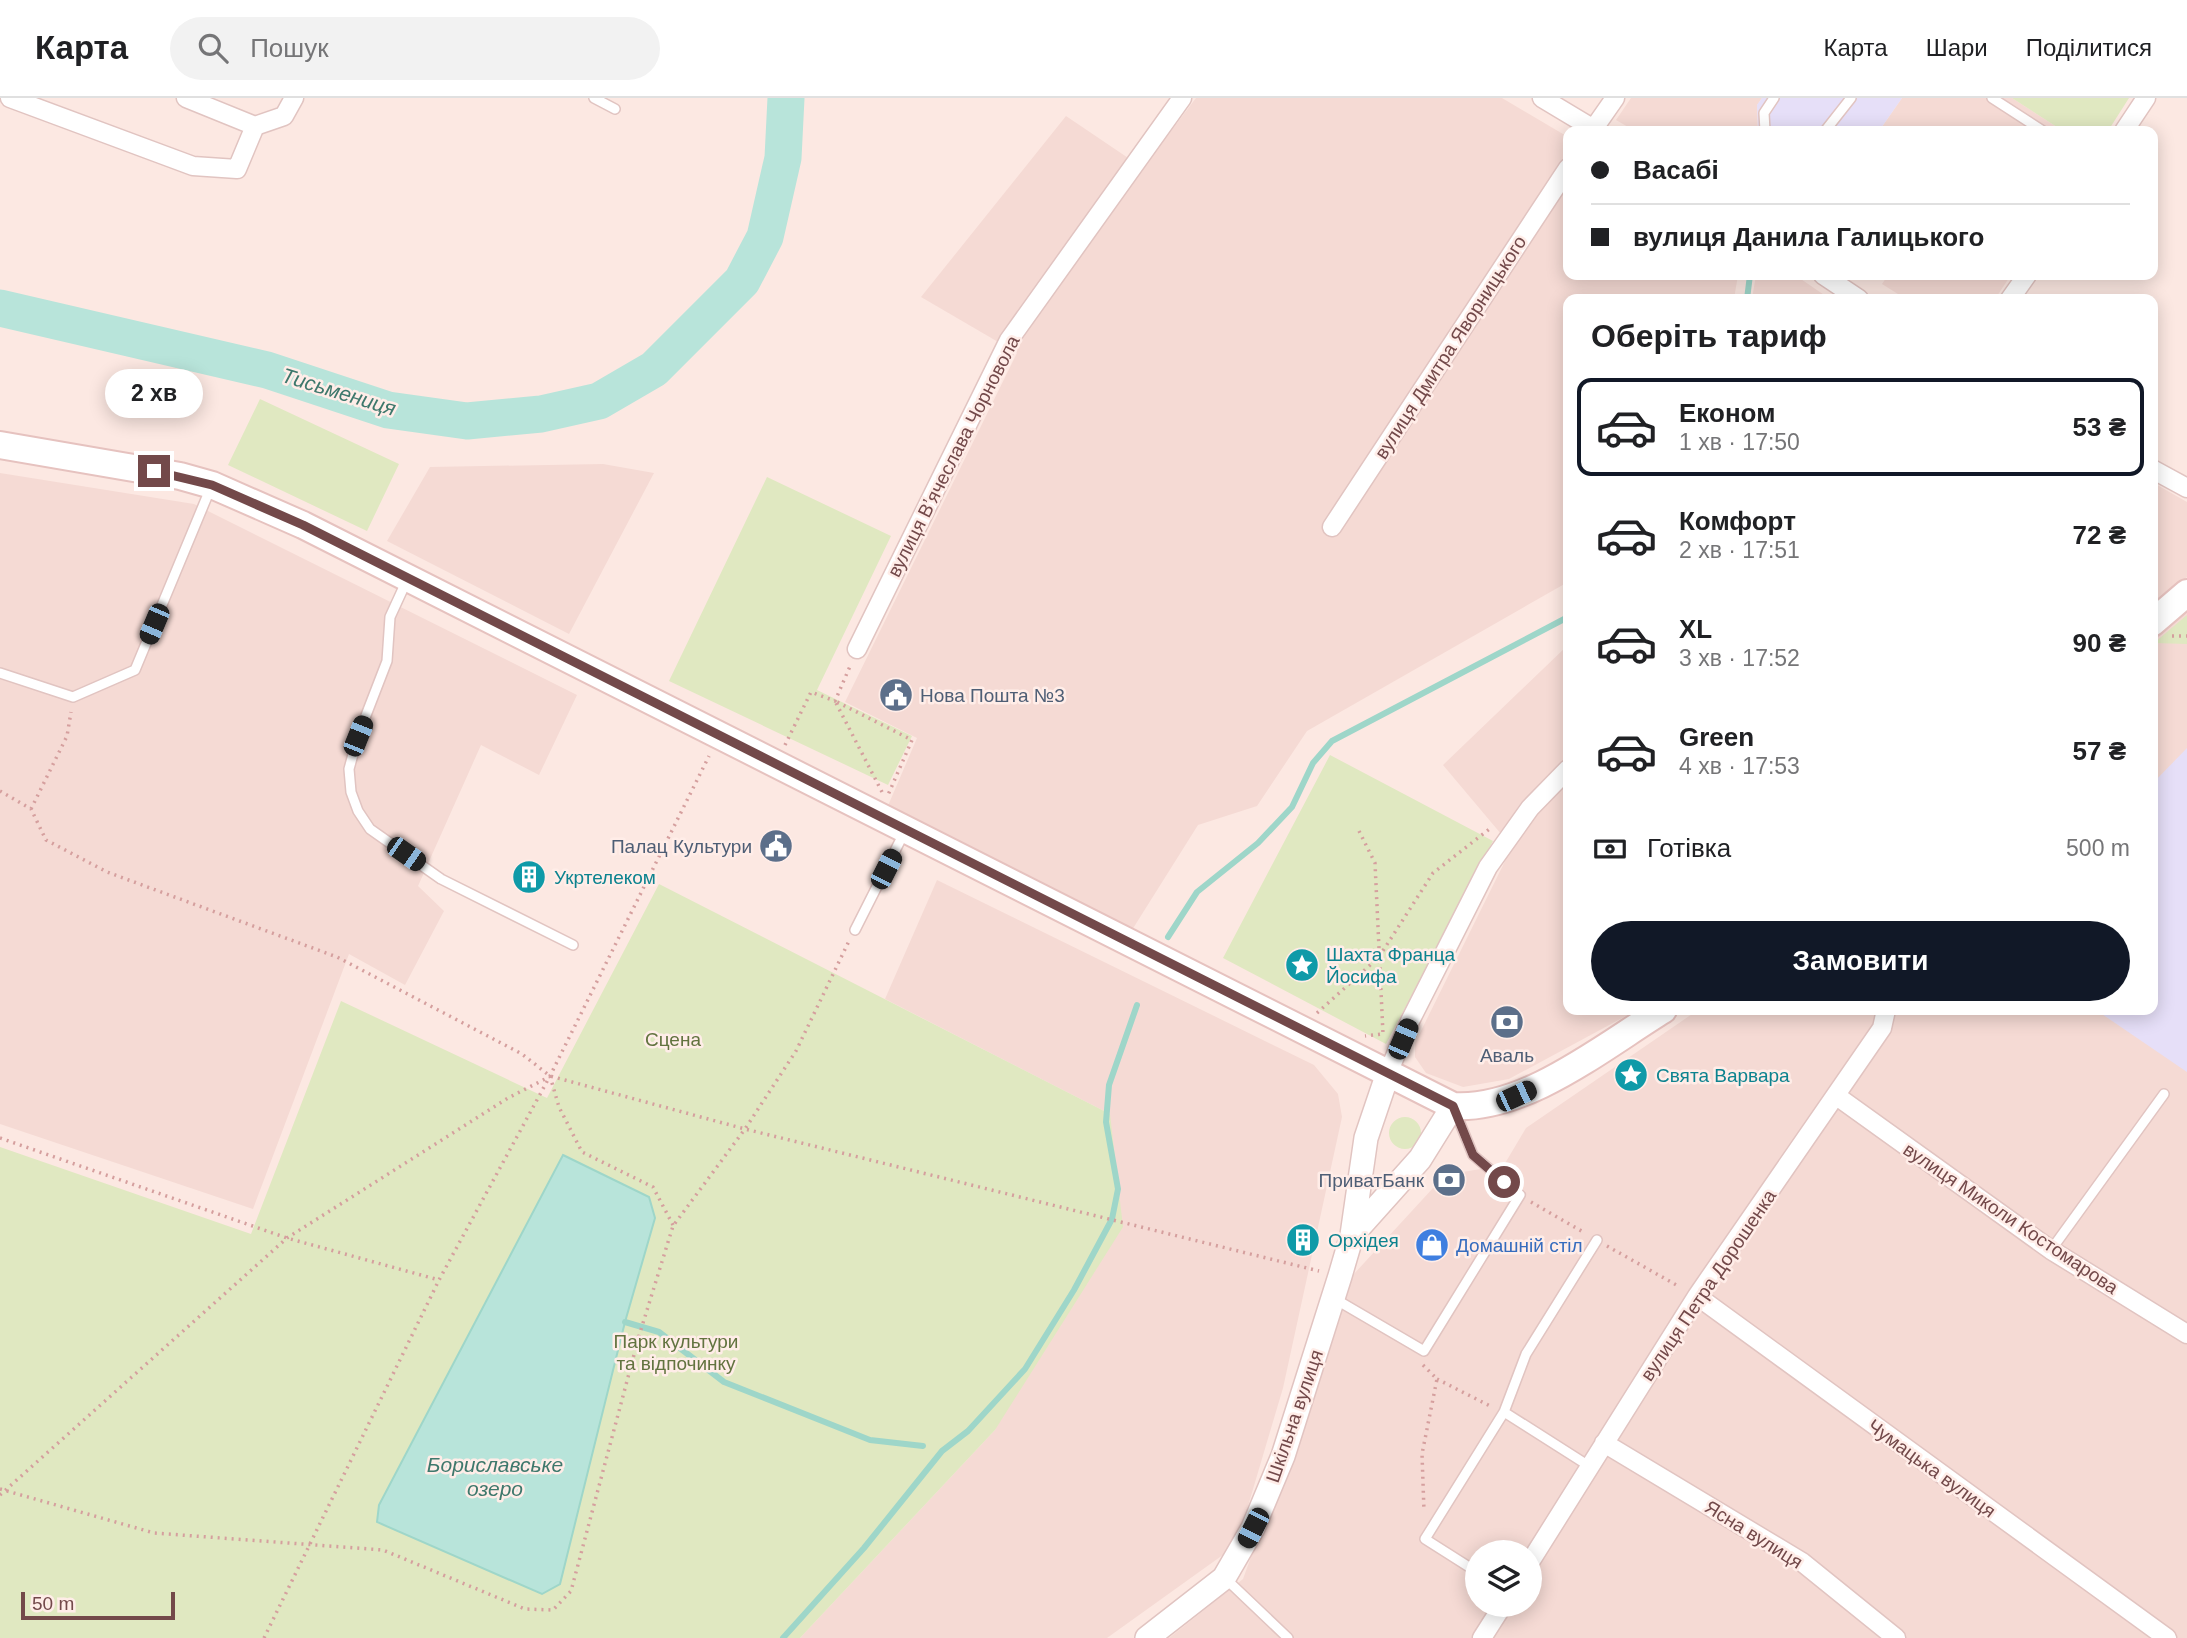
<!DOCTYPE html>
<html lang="uk">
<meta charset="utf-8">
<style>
:root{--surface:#fff;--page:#f2f2f2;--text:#202124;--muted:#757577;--line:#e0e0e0;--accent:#111827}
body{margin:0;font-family:Arial,sans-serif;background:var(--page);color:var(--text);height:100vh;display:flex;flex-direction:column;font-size:26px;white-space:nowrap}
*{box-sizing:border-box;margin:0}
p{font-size:23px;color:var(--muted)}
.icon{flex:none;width:38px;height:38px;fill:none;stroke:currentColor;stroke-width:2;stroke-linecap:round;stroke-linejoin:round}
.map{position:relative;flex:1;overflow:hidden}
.drawer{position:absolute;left:1563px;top:196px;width:595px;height:721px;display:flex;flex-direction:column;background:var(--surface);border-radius:14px;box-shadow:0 4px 18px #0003}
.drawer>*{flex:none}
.top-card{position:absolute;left:1563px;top:28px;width:595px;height:154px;border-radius:14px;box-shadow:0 4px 18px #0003;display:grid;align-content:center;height:154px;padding:0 28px;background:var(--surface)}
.fabs{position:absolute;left:1465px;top:1442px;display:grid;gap:14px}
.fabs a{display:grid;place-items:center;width:77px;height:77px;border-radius:50%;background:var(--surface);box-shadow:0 4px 18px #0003;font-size:35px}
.scale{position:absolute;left:21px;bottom:18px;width:154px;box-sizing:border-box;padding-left:7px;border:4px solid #73494a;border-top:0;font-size:19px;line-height:24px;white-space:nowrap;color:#73494a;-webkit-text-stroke:5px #ffede8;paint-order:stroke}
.end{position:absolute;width:32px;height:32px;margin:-16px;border:9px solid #73494a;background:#fff;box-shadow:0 0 0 4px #fff}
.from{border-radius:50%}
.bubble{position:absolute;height:49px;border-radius:24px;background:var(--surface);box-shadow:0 4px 18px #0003;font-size:23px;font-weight:600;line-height:49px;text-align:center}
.car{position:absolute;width:21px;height:42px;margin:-21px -10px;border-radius:9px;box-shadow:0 0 5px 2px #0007;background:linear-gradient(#222 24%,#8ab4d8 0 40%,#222 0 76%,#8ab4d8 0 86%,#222 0)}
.top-card b{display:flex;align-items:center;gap:24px;height:66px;font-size:26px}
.top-card b+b{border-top:2px solid var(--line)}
.top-card i{width:18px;height:18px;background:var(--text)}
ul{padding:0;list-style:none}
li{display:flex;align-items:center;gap:21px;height:98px;margin:0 14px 10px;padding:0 14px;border:4px solid transparent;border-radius:14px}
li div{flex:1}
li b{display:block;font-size:26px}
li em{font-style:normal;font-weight:600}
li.on{border-color:var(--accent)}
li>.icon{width:63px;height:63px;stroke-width:1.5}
h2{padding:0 28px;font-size:32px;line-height:84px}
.pay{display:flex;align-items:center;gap:18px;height:77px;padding:0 28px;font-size:26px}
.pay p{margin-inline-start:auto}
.cta{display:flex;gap:14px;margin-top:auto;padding:14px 28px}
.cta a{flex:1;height:80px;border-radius:42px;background:var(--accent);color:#fff;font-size:28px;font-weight:600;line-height:80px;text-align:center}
header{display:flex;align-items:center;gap:42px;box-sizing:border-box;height:98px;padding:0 35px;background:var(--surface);border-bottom:2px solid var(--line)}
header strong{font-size:33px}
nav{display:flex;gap:38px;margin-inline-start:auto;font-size:24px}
.search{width:490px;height:63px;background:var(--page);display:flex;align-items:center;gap:18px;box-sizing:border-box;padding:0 24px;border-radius:38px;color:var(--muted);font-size:26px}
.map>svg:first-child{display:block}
.residential{fill:#f5dad4;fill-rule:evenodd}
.education{fill:#e6dff8}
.green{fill:#e0e8c1}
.water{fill:#b8e4da;stroke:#9ed6c9;stroke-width:2}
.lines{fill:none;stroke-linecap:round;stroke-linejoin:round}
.stream{stroke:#9ed6c9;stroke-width:6}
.river{stroke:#b8e4da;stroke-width:37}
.service-casing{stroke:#e1c4c1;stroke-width:12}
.minor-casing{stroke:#e1c4c1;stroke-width:21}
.tertiary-casing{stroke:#e1c4c1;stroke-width:26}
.secondary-casing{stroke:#e6c2bf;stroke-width:30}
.path{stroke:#d59f9e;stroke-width:3.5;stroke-dasharray:2 5;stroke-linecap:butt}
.service{stroke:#fff;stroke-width:9}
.minor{stroke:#fff;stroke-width:18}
.tertiary{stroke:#fff;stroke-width:23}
.secondary{stroke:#fff;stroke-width:26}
.route{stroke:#73494a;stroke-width:9}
.labels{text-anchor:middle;stroke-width:5;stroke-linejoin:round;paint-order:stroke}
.street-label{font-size:19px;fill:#73494a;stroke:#ffede8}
.service-label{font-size:19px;fill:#4e5e75;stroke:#ffede8;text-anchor:end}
.culture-label{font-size:19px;fill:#0d838f;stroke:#ffede8;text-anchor:start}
.park-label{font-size:19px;fill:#62733f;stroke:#ffede8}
.shop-label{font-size:19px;fill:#366cbe;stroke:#ffede8;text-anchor:start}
.water-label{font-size:21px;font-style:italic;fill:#3e786c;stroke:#ffede8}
</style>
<header>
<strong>Карта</strong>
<div class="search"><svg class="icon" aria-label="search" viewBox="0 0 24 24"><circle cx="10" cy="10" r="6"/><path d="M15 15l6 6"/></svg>Пошук</div>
<nav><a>Карта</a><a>Шари</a><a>Поділитися</a></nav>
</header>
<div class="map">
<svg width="2187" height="1540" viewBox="0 0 2187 1540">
<rect width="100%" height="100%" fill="#fce8e2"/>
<path class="residential" d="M1196,0H1502L1568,39V177H1738L1734,201H1568V484L1307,633L1257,708L1198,727L1132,832L887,710L917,640L845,604L1017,255L921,199L1066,18L1143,70Z
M1631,0H1762L1757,7L1758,33H1635L1616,22Z
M1902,0H2012L2063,33H1879Z
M1756,177H1795L1830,201H1752Z
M1888,177H2011L1995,201H1906L1882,186Z
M603,366L654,375L569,536L387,443L430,369Z
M0,375L194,406L577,597L539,677L481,647L418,788L444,813L405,887L349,856L253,1111L0,1026Z
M2152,384L2187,404V479L2153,508Z
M2187,511V1540H1169L1243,1481L1353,1177L1445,1077L1504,1067L1526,1030L1698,912H2152L2153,540ZM1477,1454H1530V1507H1477Z
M1568,547V912H1637L1509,981L1463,989L1426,975L1415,959V945L1512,749L1443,667Z
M937,782L1314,967L1338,996L1342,1019L1283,1290L1240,1435L1227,1454L1107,1540H800L995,1332L1110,1016L885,901Z"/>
<path class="education" d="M1762,0H1902L1879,33H1758L1757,7Z
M2187,650V974L2096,912H2152L2153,685Z"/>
<path class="green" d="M2012,0H2129L2108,33H2063Z
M260,301L399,366L367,433L228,367Z
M767,379L891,438L817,592L912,638L888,687L669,583Z
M2187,517V546L2154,545Z
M1330,657L1493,743L1386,946L1223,860Z
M659,786L1110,1016L1123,1129L995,1332L800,1540H0V1049L251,1136L341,903L547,1000Z
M1389 1035a16 16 0 1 1 32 0a16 16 0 1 1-32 0Z"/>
<path class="water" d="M563,1057L649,1099L655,1120L625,1224L560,1486L542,1496L377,1424L379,1407Z"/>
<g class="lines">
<path class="stream" d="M1747,201L1750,177
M1168,839L1197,794L1258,745L1292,709L1313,665L1332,643L1568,519
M625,1224L659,1234L724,1284L870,1342L923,1348
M783,1540L864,1450L942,1353L968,1333L1025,1271L1074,1192L1112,1121L1118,1091L1106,1024L1109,987L1137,907"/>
<path class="river" d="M0,210L267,272L388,312L467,323L541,316L599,303L654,271L742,183L765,139L783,60L786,0"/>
<g class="service-casing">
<path id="service" d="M594,0L615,11
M1992,0L2043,33
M1765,33L1764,15L1774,0
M1825,33L1851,0
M407,482L390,519L387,563L358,638L349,671L351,694L358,713L370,731L441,781L573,847
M0,575L73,599L135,572L211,389
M855,832L905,733
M2051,1152L2164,996
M1335,1201L1424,1253L1520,1097L1473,1057L1455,1013
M1504,1314L1526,1256L1597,1142
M1477,1474L1425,1441L1504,1314L1589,1368
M1226,1481L1288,1540"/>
</g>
<g class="minor-casing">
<path id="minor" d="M10,0L193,68L237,71L255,28
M186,0L255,28L284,18L294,0
M1542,0L1597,33
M1592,33L1615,0
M2124,33L2146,0
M1823,177L1859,201
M2010,201L2027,177
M2152,371L2187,390
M1332,429L1568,70
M857,551L1009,242L1182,0
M1388,975L1410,923L1488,769L1530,710L1568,671
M1838,999L2051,1152L2187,1236
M1697,1198L2167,1540
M1604,1345L1802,1464L1896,1540
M1530,1464L1697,1198L1882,930L1886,912
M1482,1540L1503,1507"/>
</g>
<g class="tertiary-casing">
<path id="tertiary" d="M1352,1137L1420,1061L1453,1008
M1147,1540L1224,1480L1253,1430L1283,1358L1340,1178L1352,1137L1366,1040L1388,975"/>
</g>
<g class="secondary-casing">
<path id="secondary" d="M0,347L180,378L212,387L303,427L1453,1008C1525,1013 1604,948 1663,912
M2152,525L2187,495"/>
</g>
<path class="path" d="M2172,538H2187
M785,647L811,594L835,603L851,566
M0,693L31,711L46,742L107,774L337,859L522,956L550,978L745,1031L1319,1173
M882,694L835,603L912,642L888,697
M31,711L67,638L71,614
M1359,733L1375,765L1383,936L1365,938
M1317,915L1379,859L1433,775L1492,729
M550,978L559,1009L582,1054L653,1089L673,1127
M0,1040L287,1140L439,1182
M1531,1104L1585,1135
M1607,1148L1680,1189
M1423,1267L1437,1281L1422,1356L1424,1413
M1437,1281L1492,1309
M0,1391L154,1435L383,1452L525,1511L553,1512L571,1493L639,1238L673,1128L745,1031L796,953L849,843
M0,1397L287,1140L508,1000L549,979
M264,1540L439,1182L550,978L709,658"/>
<use href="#service" class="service"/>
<use href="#minor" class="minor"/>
<use href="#tertiary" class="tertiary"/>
<use href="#secondary" class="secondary"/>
</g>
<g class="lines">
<path class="route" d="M154,373L212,387L303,427L1453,1008L1473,1057L1504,1084"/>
</g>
<defs>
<g id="civic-disc" transform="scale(1.75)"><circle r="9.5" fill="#5c6f8a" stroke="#ffede8"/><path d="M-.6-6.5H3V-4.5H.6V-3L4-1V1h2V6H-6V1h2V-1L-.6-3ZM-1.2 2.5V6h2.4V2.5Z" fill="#fff"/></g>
<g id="building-disc" transform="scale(1.75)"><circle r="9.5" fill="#0f9aa8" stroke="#ffede8"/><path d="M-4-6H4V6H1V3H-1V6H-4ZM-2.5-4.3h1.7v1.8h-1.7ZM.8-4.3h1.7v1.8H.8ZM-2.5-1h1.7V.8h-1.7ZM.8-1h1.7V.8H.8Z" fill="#fff"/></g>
<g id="sight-disc" transform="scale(1.75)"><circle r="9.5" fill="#0f9aa8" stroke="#ffede8"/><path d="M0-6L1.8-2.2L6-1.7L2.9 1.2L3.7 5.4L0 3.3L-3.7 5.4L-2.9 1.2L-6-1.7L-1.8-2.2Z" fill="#fff"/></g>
<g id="bank-disc" transform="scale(1.75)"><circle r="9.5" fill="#5c6f8a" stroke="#ffede8"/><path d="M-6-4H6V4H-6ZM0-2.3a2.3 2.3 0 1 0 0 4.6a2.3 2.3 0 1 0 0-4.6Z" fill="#fff"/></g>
<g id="shop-disc" transform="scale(1.75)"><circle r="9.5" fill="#3f7fe0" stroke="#ffede8"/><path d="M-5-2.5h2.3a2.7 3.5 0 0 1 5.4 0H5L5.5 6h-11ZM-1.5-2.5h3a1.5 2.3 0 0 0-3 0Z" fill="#fff"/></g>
</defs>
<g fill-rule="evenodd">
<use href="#civic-disc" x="896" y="597"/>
<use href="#civic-disc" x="776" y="748"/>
<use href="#building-disc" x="529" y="779"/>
<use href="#sight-disc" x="1302" y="867"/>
<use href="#bank-disc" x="1507" y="924"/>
<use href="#sight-disc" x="1631" y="977"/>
<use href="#bank-disc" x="1449" y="1082"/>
<use href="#building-disc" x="1303" y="1142"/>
<use href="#shop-disc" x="1432" y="1147"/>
</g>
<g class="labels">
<g class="street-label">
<text transform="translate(1450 249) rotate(-57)" y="7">вулиця Дмитра Яворницького</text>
<text transform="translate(953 358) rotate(-63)" y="7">вулиця Вʼячеслава Чорновола</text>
<text transform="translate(2011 1120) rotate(34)" y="7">вулиця Миколи Костомарова</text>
<text transform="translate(1708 1187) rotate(-56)" y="7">вулиця Петра Дорошенка</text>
<text transform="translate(1294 1318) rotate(-71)" y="7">Шкільна вулиця</text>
<text transform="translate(1932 1370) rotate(36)" y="7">Чумацька вулиця</text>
<text transform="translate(1754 1436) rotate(32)" y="7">Ясна вулиця</text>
</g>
<g class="service-label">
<text x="920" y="604" text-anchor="start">Нова Пошта №3</text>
<text x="752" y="755">Палац Культури</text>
<text x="1507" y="964" text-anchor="middle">Аваль</text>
<text x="1424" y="1089">ПриватБанк</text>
</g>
<g class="culture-label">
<text x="554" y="786">Укртелеком</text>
<text x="1326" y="863">Шахта Франца<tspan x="1326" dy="22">Йосифа</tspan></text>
<text x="1656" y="984">Свята Варвара</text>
<text x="1328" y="1149">Орхідея</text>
</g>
<g class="park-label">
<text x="673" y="948">Сцена</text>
<text x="676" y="1250">Парк культури<tspan x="676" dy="22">та відпочинку</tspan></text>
</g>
<g class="shop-label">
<text x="1456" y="1154">Домашній стіл</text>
</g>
<g class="water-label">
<text transform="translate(339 294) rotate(17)" y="7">Тисьмениця</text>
<text x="495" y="1374">Бориславське<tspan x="495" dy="24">озеро</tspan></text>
</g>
</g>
</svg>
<div class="fabs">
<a><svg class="icon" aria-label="layers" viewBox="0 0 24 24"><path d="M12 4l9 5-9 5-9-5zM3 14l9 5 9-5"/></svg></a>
</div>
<div class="scale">50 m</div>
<i class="end from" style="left:1504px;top:1084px"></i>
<i class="end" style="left:154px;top:373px"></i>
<div class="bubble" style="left:105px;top:271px;width:98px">2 хв</div>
<i class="car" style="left:154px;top:526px;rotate:203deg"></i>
<i class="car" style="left:358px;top:638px;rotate:22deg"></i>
<i class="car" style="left:406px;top:756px;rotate:125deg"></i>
<i class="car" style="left:886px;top:771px;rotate:27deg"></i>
<i class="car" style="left:1403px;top:941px;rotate:23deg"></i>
<i class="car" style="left:1516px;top:998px;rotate:65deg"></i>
<i class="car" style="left:1253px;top:1430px;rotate:207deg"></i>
<div class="top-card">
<b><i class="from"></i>Васабі</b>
<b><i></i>вулиця Данила Галицького</b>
</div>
<section class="drawer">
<h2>Оберіть тариф</h2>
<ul>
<li class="on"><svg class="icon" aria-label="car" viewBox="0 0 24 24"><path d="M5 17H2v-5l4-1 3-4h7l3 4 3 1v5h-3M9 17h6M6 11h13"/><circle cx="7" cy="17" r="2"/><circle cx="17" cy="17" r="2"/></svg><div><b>Економ</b><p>1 хв · 17:50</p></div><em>53 ₴</em></li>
<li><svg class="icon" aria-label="car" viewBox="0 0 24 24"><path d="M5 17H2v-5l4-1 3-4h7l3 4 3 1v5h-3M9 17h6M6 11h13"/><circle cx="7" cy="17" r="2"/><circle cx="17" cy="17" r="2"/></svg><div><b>Комфорт</b><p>2 хв · 17:51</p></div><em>72 ₴</em></li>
<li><svg class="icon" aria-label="car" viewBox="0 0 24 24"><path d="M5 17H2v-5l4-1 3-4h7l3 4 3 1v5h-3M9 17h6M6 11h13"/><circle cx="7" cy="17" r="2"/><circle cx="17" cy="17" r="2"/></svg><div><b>XL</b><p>3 хв · 17:52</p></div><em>90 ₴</em></li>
<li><svg class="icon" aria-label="car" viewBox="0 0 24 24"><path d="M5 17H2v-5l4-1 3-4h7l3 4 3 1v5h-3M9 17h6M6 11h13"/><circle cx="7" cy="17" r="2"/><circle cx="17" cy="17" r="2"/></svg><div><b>Green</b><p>4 хв · 17:53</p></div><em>57 ₴</em></li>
</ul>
<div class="pay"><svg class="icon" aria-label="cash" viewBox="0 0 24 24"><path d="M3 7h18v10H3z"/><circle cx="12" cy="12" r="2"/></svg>Готівка<p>500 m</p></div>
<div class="cta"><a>Замовити</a></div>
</section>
</div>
